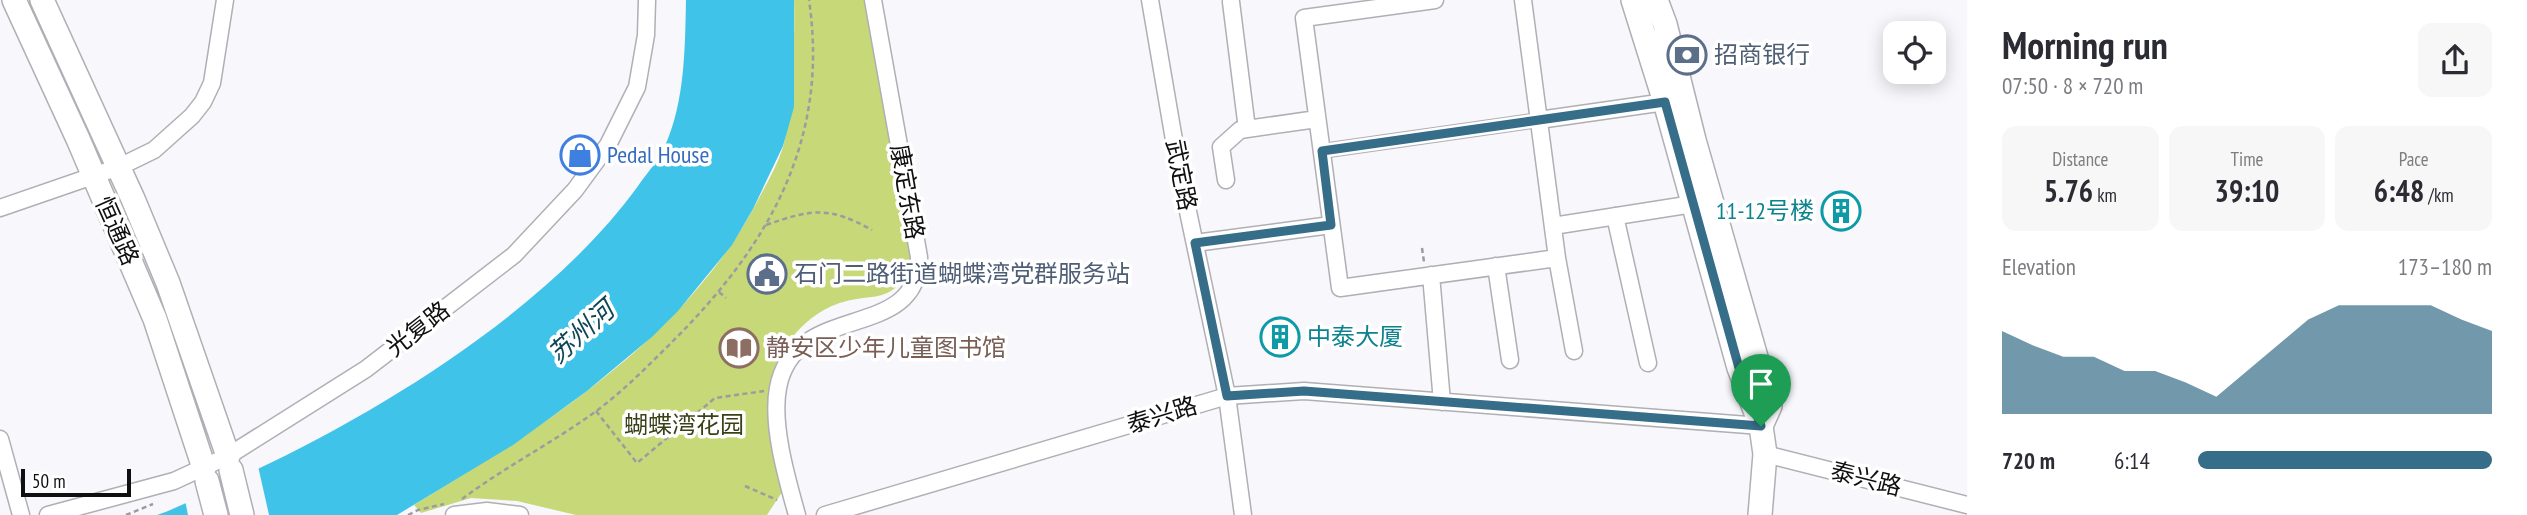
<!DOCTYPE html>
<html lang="en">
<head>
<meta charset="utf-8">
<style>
  :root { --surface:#fff; --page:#f7f7f7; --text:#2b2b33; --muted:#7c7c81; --accent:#366d88 }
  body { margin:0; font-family:"PT Sans Narrow","Noto Sans SC",sans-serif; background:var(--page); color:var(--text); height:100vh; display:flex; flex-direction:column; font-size:26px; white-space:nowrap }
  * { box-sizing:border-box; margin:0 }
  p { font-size:23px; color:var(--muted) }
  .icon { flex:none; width:38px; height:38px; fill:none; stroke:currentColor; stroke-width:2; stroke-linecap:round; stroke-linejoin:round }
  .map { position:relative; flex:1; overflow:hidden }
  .panel { display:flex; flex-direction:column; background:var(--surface); width:560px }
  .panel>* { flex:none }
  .buttons { position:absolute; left:1883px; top:21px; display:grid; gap:14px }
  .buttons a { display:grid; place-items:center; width:63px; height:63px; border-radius:14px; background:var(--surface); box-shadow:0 4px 18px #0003; font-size:35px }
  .scale { position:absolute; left:21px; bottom:18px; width:110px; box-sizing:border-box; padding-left:7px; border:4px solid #0f0f10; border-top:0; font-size:19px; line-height:24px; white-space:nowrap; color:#0f0f10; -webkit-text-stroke:5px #fff; paint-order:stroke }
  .pin { position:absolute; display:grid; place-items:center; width:60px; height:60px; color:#fff; margin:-72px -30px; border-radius:50% 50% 50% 0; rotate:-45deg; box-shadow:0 0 7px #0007 }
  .pin .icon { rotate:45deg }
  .round { display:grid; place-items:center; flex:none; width:74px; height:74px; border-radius:14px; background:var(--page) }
  .summary { display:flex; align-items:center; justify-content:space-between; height:119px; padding:0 35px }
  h1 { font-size:38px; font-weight:600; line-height:52px }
  .metrics { display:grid; grid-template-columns:repeat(3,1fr); gap:10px; height:119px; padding:7px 35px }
  .metrics div { display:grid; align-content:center; border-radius:14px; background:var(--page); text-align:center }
  .metrics b { font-size:30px; font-weight:600 }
  .metrics small { font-size:19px; font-weight:400 }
  .metrics p { font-size:19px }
  .chart { height:196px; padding:14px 35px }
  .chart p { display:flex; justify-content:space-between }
  .chart svg { width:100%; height:126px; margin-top:7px; fill:var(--accent); opacity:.7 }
  ul { padding:0 35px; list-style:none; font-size:23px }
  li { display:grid; grid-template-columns:112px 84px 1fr; align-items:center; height:52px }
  li i { height:18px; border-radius:9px; background:var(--accent) }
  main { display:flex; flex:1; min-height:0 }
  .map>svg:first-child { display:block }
  .green { fill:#c6d878 }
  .water { fill:#40c3e9 }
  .pier { fill:#f7f7fc }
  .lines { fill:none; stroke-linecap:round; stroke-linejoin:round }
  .pedestrian-casing { stroke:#afafb5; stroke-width:16 }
  .minor-casing { stroke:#afafb5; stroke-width:19 }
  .secondary-casing { stroke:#afafb5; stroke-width:26 }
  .path { stroke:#9c9ca0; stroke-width:2.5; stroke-dasharray:5 3.5; stroke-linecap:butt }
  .pedestrian { stroke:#fff; stroke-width:12 }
  .minor { stroke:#fff; stroke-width:16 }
  .secondary { stroke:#fff; stroke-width:23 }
  .route-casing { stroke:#fff; stroke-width:14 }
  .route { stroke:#366d88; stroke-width:9 }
  .labels { text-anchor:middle; stroke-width:7; stroke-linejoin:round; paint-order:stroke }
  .service-label { font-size:24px; fill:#4e5e75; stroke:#fff; text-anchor:start }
  .shop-label { font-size:24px; fill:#366cbe; stroke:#fff; text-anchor:start }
  .street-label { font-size:24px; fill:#0f0f10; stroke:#fff }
  .culture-label { font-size:24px; fill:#0d838f; stroke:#fff; text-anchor:end }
  .education-label { font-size:24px; fill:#785e54; stroke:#fff; text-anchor:start }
  .park-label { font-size:24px; fill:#3a4119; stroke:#fff }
  .water-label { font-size:26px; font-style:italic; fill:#0e4656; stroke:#fff }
</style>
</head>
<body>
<main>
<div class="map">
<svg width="1967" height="515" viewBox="0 0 1967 515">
  <rect width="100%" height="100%" fill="#f7f7fc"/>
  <!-- green -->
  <path class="green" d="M 794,0 L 868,0 L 908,218 L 912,270 C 884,307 874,291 837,304 C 803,316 770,356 769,394 C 769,418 779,454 784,479 L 782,492 L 767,515 L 576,515 L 517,501 L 471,498 L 421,513 L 414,505 C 544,426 685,339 758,200 C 767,183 777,166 783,147 C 787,134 786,119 788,105 C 793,68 795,38 794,0 Z"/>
  <!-- water -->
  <path class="water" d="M 686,0 L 794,0 L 794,107 L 783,146 L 753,209 L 732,245 L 678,311 L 653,336 L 587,391 L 513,445 L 397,515 L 157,515 C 183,506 206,493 230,482 C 371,418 546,313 638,186 C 647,173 659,160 665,146 C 685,101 685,48 686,0 Z"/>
  <!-- pier -->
  <path class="pier" d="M 258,466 L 269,515 L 188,515 L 185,500 Z"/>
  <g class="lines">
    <!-- pedestrian casing -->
    <g class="pedestrian-casing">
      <path id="pedestrian" d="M 1322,151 L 1539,120"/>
    </g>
    <!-- minor casing -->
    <g class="minor-casing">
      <path id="minor" d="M 1150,0 L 1179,169 L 1227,396 L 1243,515
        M 1435,0 L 1304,18 L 1340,288 L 1557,258 L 1523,0
        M 1231,2 L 1247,129
        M 1539,120 L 1665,102
        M 1226,180 L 1221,147 L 1240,130 L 1317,119
        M 0,208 L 119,167 L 154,150 L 192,116 L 203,102 L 212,83 L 225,0
        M 1615,216 L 1648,363
        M 1553,226 L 1693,204
        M 1195,243 L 1331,225
        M 1557,258 L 1574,351
        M 1496,266 L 1510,360
        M 1431,275 L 1442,402
        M 0,439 L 21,515
        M 1765,454 L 1967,505
        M 48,515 L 174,481 L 228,456 L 366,369 L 514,255 L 575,190 L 608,145 L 637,87 L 646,35 L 647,0
        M 454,515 L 487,511 L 520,515
        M 797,515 C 787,479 771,425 778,388 C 794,299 919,344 919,257 L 873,0
        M 825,515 L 1227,396 L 1304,391 L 1761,426"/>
    </g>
    <!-- secondary casing -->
    <g class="secondary-casing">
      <path id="secondary" d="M 14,0 L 78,139 L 155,319 L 204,468
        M 42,0 L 133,199 L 168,283 L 228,456
        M 1633,0 L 1665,102 L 1739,368 L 1761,426 L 1765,454 L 1760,515
        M 1656,0 L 1665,24 L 1694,140 L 1770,406 L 1761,426
        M 231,470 L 242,515
        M 207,481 L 216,515"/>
    </g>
    <!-- path -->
    <path class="path" d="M 766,225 C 812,209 829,206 872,230
      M 1422,248 L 1424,262
      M 719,292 L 726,298
      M 596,411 L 637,463 L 715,398 L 764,391
      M 745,486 L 777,500
      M 462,499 C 505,467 552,443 595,412 C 622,392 646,368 670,344 C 767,248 830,142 809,0
      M 126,515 L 153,504
      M 408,515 L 418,510 L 444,504"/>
    <!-- pedestrian -->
    <use href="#pedestrian" class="pedestrian"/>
    <!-- minor -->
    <use href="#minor" class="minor"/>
    <!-- secondary -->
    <use href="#secondary" class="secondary"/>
  </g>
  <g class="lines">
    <!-- route casing -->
    <g class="route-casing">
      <path id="route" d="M 1665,102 L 1739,368 L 1761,426 L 1304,391 L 1227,396 L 1195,243 L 1331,225 L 1322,151 Z"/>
    </g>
    <!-- route -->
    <use href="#route" class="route"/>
  </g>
  <!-- icons -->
  <defs>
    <g id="bank-ring" transform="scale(2.0125)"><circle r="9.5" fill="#fff" stroke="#5c6f8a" stroke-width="1.5"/><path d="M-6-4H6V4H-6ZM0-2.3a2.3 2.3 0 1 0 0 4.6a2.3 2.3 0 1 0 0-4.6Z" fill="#5c6f8a"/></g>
    <g id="shop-ring" transform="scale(2.0125)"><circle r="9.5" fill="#fff" stroke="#3f7fe0" stroke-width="1.5"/><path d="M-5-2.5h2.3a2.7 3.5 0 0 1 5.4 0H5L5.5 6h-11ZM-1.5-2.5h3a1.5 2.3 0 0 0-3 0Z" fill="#3f7fe0"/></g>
    <g id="building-ring" transform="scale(2.0125)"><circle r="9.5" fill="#fff" stroke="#0f9aa8" stroke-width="1.5"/><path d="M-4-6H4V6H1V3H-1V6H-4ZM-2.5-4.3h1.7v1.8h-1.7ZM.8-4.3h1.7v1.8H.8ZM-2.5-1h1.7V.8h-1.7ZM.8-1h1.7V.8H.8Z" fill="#0f9aa8"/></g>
    <g id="civic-ring" transform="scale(2.0125)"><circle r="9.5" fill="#fff" stroke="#5c6f8a" stroke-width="1.5"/><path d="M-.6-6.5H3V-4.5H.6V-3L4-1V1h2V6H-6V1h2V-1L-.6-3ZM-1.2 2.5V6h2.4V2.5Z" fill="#5c6f8a"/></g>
    <g id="library-ring" transform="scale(2.0125)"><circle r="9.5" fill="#fff" stroke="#8d6e63" stroke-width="1.5"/><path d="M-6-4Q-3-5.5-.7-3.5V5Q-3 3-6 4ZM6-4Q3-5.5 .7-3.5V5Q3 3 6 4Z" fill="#8d6e63"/></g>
  </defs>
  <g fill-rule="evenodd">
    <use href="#bank-ring" x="1687" y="55"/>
    <use href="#shop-ring" x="580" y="155"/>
    <use href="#building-ring" x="1841" y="211"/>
    <use href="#civic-ring" x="767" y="274"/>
    <use href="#building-ring" x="1280" y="337"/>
    <use href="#library-ring" x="739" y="348"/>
  </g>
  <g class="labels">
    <!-- service labels -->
    <g class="service-label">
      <text x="1714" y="63">招商银行</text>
      <text x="794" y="282">石门二路街道蝴蝶湾党群服务站</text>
    </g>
    <!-- shop labels -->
    <g class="shop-label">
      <text x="607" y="163">Pedal House</text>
    </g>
    <!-- street labels -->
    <g class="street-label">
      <text transform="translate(1181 175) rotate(79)" y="8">武定路</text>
      <text transform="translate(907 192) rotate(80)" y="8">康定东路</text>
      <text transform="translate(117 231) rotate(66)" y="8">恒通路</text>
      <text transform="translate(418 329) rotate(-38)" y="8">光复路</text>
      <text transform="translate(1162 415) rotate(-17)" y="8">泰兴路</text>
      <text transform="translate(1866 479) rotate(14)" y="8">泰兴路</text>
    </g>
    <!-- culture labels -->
    <g class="culture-label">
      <text x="1814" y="219">11-12号楼</text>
      <text x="1307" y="345" text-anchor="start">中泰大厦</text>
    </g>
    <!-- education labels -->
    <g class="education-label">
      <text x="766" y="356">静安区少年儿童图书馆</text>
    </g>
    <!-- park labels -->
    <g class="park-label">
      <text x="684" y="433">蝴蝶湾花园</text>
    </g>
    <!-- water labels -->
    <g class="water-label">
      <text transform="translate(581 332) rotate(-42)" y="9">苏州河</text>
    </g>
  </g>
</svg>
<div class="buttons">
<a><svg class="icon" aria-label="locate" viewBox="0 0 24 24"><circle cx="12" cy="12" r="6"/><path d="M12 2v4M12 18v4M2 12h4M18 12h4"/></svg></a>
</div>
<div class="scale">50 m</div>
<div class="pin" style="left:1761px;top:426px;background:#1e9e55"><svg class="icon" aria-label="arrive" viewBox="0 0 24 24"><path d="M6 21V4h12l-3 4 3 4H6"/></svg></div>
</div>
<section class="panel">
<div class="summary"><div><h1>Morning run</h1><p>07:50 · 8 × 720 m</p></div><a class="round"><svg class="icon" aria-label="share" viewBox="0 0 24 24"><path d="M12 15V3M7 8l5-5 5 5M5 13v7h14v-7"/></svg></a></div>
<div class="metrics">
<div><p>Distance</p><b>5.76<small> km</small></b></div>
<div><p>Time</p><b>39:10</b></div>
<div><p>Pace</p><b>6:48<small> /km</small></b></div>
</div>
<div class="chart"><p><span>Elevation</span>173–180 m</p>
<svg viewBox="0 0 160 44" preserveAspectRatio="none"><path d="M0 44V15L10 20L20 24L30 24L40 29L50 29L60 33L70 38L80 29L90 20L100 11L110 6L120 6L130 6L140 6L150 11L160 15V44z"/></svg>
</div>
<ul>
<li><b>720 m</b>6:14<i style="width:100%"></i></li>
</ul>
</section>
</main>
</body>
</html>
